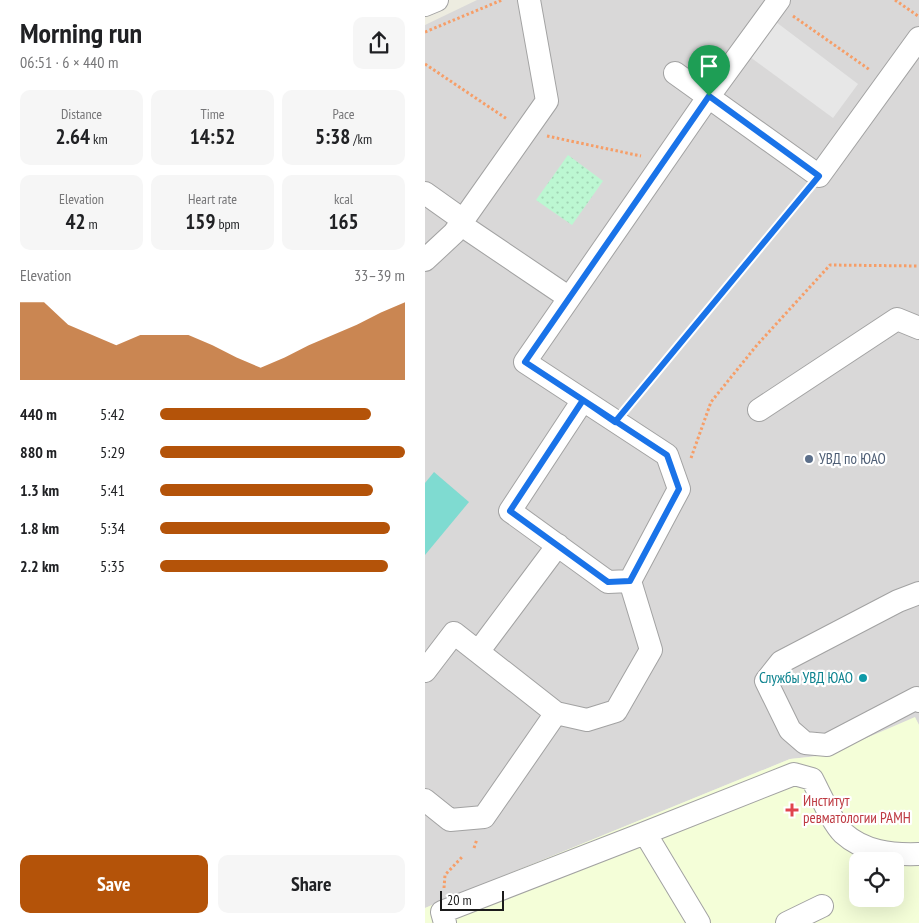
<!DOCTYPE html>
<html lang="en">
<head>
<meta charset="utf-8">
<style>
  :root { --surface:#fff; --page:#f6f6f6; --text:#202124; --muted:#757577; --accent:#b45309 }
  body { margin:0; font-family:"PT Sans Narrow",sans-serif; background:var(--page); color:var(--text); height:100vh; display:flex; flex-direction:column; font-size:19px; white-space:nowrap }
  * { box-sizing:border-box; margin:0 }
  p { font-size:16px; color:var(--muted) }
  .icon { flex:none; width:28px; height:28px; fill:none; stroke:currentColor; stroke-width:2; stroke-linecap:round; stroke-linejoin:round }
  .map { position:relative; flex:1; overflow:hidden }
  .side { display:flex; flex-direction:column; background:var(--surface); width:425px }
  .side>* { flex:none }
  .fabs { position:absolute; left:424px; top:852px; display:grid; gap:10px }
  .fabs a { display:grid; place-items:center; width:55px; height:55px; border-radius:10px; background:var(--surface); box-shadow:0 5px 20px #0002; font-size:25px }
  .scale { position:absolute; left:15px; bottom:12px; width:64px; box-sizing:border-box; padding-left:5px; border:2px solid #1b1b1b; border-top:0; font-size:14px; line-height:18px; white-space:nowrap; color:#1b1b1b; -webkit-text-stroke:4px #fff; paint-order:stroke }
  .pin { position:absolute; display:grid; place-items:center; width:42px; height:42px; color:#fff; margin:-51px -21px; border-radius:50% 50% 50% 0; rotate:-45deg; box-shadow:0 0 5px #0007 }
  .pin .icon { rotate:45deg }
  .round { display:grid; place-items:center; flex:none; width:52px; height:52px; border-radius:10px; background:var(--page) }
  .summary { display:flex; align-items:center; justify-content:space-between; height:85px; padding:0 20px }
  h1 { font-size:28px; font-weight:700; line-height:38px }
  .metrics { display:grid; grid-template-columns:repeat(3,1fr); gap:8px; height:85px; padding:5px 20px }
  .metrics div { display:grid; align-content:center; border-radius:10px; background:var(--page); text-align:center }
  .metrics b { font-size:21px; font-weight:700 }
  .metrics small { font-size:14px; font-weight:400 }
  .metrics p { font-size:14px }
  .chart { height:140px; padding:10px 20px }
  .chart p { display:flex; justify-content:space-between }
  .chart svg { width:100%; height:90px; margin-top:5px; fill:var(--accent); opacity:.7 }
  .action { display:flex; gap:10px; margin-top:auto; padding:10px 20px }
  .action a { flex:1; height:58px; border-radius:10px; background:var(--accent); color:#fff; font-size:20px; font-weight:700; line-height:58px; text-align:center }
  .action a+a { background:var(--page); color:var(--text) }
  ul { padding:0 20px; list-style:none; font-size:16px }
  li { display:grid; grid-template-columns:80px 60px 1fr; align-items:center; height:38px }
  li i { height:12px; border-radius:6px; background:var(--accent) }
  main { display:flex; flex:1; min-height:0 }
  .map>svg:first-child { display:block }
  .residential { fill:#d9d8d8 }
  .education { fill:#f4fed8; fill-rule:evenodd }
  .park { fill:url(#park-dots) }
  .pitch { fill:#7fdbd1 }
  .parking { fill:#e7e7e7 }
  .lines { fill:none; stroke-linecap:round; stroke-linejoin:round }
  .minor-casing { stroke:#a2a2a2; stroke-width:24 }
  .path { stroke:#f69e68; stroke-width:3; stroke-dasharray:2.5 2.5; stroke-linecap:butt }
  .minor { stroke:#fff; stroke-width:22 }
  .route-casing { stroke:#fff; stroke-width:10 }
  .route { stroke:#1a73e8; stroke-width:6 }
  .service-dot { fill:#5c6f8a; stroke:#fff; stroke-width:2 }
  .culture-dot { fill:#0f9aa8; stroke:#fff; stroke-width:2 }
  .health-dot { fill:#e0444e; stroke:#fff; stroke-width:2 }
  .labels { text-anchor:middle; stroke-width:4.5; stroke-linejoin:round; paint-order:stroke }
  .service-label { font-size:15px; fill:#4e5e75; stroke:#fff; text-anchor:start }
  .culture-label { font-size:15px; fill:#0d838f; stroke:#fff; text-anchor:end }
  .health-label { font-size:15px; fill:#be3a42; stroke:#fff; text-anchor:start }
</style>
</head>
<body>
<main>
<section class="side">
<div class="summary"><div><h1>Morning run</h1><p>06:51 · 6 × 440 m</p></div><a class="round"><svg class="icon" aria-label="share" viewBox="0 0 24 24"><path d="M12 15V3M7 8l5-5 5 5M5 13v7h14v-7"/></svg></a></div>
<div class="metrics">
<div><p>Distance</p><b>2.64<small> km</small></b></div>
<div><p>Time</p><b>14:52</b></div>
<div><p>Pace</p><b>5:38<small> /km</small></b></div>
</div>
<div class="metrics">
<div><p>Elevation</p><b>42<small> m</small></b></div>
<div><p>Heart rate</p><b>159<small> bpm</small></b></div>
<div><p>kcal</p><b>165</b></div>
</div>
<div class="chart"><p><span>Elevation</span>33–39 m</p>
<svg viewBox="0 0 160 44" preserveAspectRatio="none"><path d="M0 44V6L10 6L20 17L30 22L40 27L50 22L60 22L70 22L80 27L90 33L100 38L110 33L120 27L130 22L140 17L150 11L160 6V44z"/></svg>
</div>
<ul>
<li><b>440 m</b>5:42<i style="width:86%"></i></li>
<li><b>880 m</b>5:29<i style="width:100%"></i></li>
<li><b>1.3 km</b>5:41<i style="width:87%"></i></li>
<li><b>1.8 km</b>5:34<i style="width:94%"></i></li>
<li><b>2.2 km</b>5:35<i style="width:93%"></i></li>
</ul>
<div class="action"><a>Save</a><a>Share</a></div>
</section>
<div class="map">
<svg width="494" height="923" viewBox="0 0 494 923">
  <defs>
    <pattern id="park-dots" width="8" height="8" patternUnits="userSpaceOnUse" patternTransform="scale(1.25)"><rect width="8" height="8" fill="#bcf7d2"/><path d="M2 2h.1M6 6h.1" fill="none" stroke="#a1d3b4" stroke-width="1.8" stroke-linecap="round"/></pattern>
  </defs>
  <rect width="100%" height="100%" fill="#edece0"/>
  <!-- residential -->
  <path class="residential" d="M 52,0 L 494,0 L 494,725 L 490,718 L 402,755 L 365,759 L 0,908 L 0,25 Z"/>
  <!-- education -->
  <path class="education" d="M 490,717 L 494,725 L 494,923 L 0,923 L 0,908 L 365,759 L 402,755 ZM 432,861 L 470,861 L 470,899 L 432,899 Z"/>
  <!-- park -->
  <path class="park" d="M 143,155 L 178,181 L 147,225 L 111,200 Z"/>
  <!-- pitch -->
  <path class="pitch" d="M 9,472 L 44,502 L 0,555 L 0,483 Z"/>
  <!-- parking -->
  <path class="parking" d="M 351,22 L 433,84 L 408,118 L 325,57 Z"/>
  <g class="lines">
    <!-- minor casing -->
    <g class="minor-casing">
      <path id="minor" d="M 0,5 L 12,0
        M 250,73 L 394,176 L 494,38
        M 0,193 L 38,220
        M 35,224 L 143,297
        M 0,260 L 29,233 L 122,101 L 104,0
        M 158,400 L 85,511 L 183,582 L 205,581
        M 334,410 L 472,319 L 494,328
        M 494,593 L 473,601 L 356,662 L 341,681 L 365,730 L 380,743 L 402,745 L 492,698 L 494,701
        M 53,652 L 133,545
        M 0,671 L 29,633 L 131,713
        M 0,800 L 25,820 L 59,817 L 131,713 L 162,720 L 191,711 L 226,650 L 205,581 L 254,489 L 242,455 L 100,362 L 284,96 L 354,0
        M 20,923 L 17,912 L 220,833
        M 274,923 L 220,833 L 369,774 L 387,779 C 394,792 408,824 418,833 C 439,852 466,855 494,854
        M 362,923 L 397,906"/>
    </g>
    <!-- path -->
    <path class="path" d="M 470,0 L 493,16
      M 368,16 L 445,70
      M 0,32 L 77,0
      M 0,64 L 82,119
      M 122,136 L 216,156
      M 205,404 L 381,191
      M 266,458 L 286,402 L 332,345 L 405,265 L 494,266
      M 49,848 L 52,839
      M 19,888 L 20,875 L 38,856"/>
    <!-- minor -->
    <use href="#minor" class="minor"/>
  </g>
  <g class="lines">
    <!-- route casing -->
    <g class="route-casing">
      <path id="route" d="M 284,96 L 100,362 L 242,455 L 254,489 L 205,581 L 183,582 L 85,511 L 158,400 L 190,422 L 394,176 L 284,96"/>
    </g>
    <!-- route -->
    <use href="#route" class="route"/>
  </g>
  <!-- markers -->
  <circle class="service-dot" cx="384" cy="459" r="5"/>
  <circle class="culture-dot" cx="438" cy="678" r="5"/>
  <path class="health-dot" d="M364.5 802.5h5v5h5v5h-5v5h-5v-5h-5v-5h5z"/>
  <g class="labels">
    <!-- service labels -->
    <g class="service-label">
      <text x="394" y="464">УВД по ЮАО</text>
    </g>
    <!-- culture labels -->
    <g class="culture-label">
      <text x="428" y="683">Службы УВД ЮАО</text>
    </g>
    <!-- health labels -->
    <g class="health-label">
      <text x="378" y="806">Институт<tspan x="378" dy="17">ревматологии РАМН</tspan></text>
    </g>
  </g>
</svg>
<div class="fabs">
<a><svg class="icon" aria-label="locate" viewBox="0 0 24 24"><circle cx="12" cy="12" r="6"/><path d="M12 2v4M12 18v4M2 12h4M18 12h4"/></svg></a>
</div>
<div class="scale">20 m</div>
<div class="pin" style="left:284px;top:96px;background:#1e9e55"><svg class="icon" aria-label="arrive" viewBox="0 0 24 24"><path d="M6 21V4h12l-3 4 3 4H6"/></svg></div>
</div>
</main>
</body>
</html>
